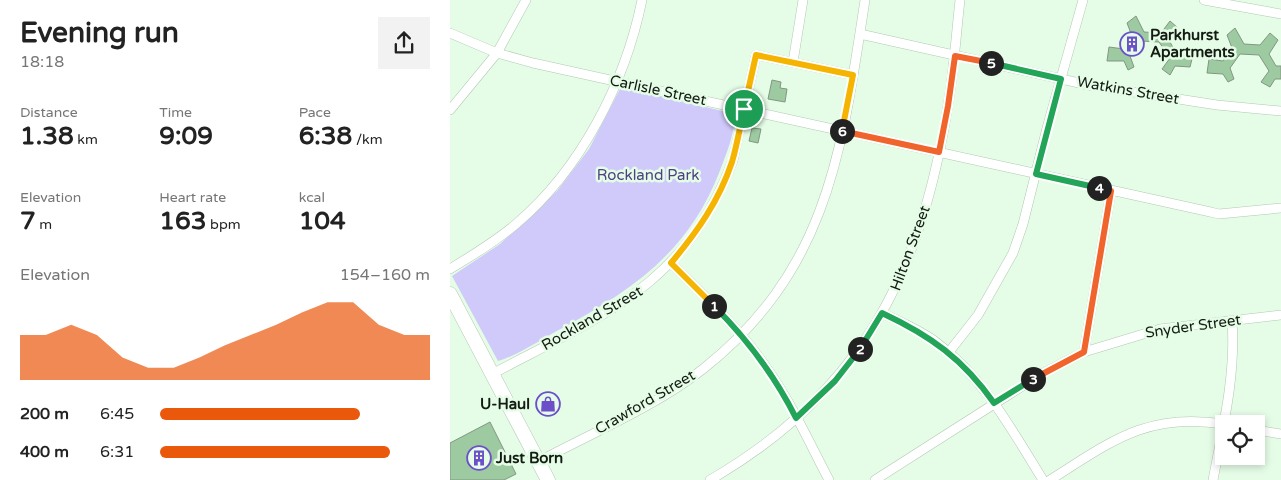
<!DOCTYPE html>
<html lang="en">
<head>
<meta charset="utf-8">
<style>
  :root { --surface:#fff; --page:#f2f2f2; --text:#222; --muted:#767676; --accent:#ea580c }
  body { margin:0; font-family:"Varela Round",sans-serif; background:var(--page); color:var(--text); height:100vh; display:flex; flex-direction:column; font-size:19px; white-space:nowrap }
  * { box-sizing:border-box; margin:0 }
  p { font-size:16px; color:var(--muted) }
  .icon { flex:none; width:28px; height:28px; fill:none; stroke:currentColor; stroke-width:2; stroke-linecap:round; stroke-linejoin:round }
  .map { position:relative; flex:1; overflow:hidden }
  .details { display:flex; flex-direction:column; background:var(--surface); width:450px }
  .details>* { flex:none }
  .fabs { position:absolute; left:765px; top:415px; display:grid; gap:10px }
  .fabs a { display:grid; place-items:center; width:50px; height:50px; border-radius:0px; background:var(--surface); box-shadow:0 2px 8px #0003; font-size:25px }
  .pin { position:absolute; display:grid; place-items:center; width:42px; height:42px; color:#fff; margin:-21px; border:2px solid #fff; border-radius:50%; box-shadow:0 1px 5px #0007 }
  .km { position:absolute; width:25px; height:25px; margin:-12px; border-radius:50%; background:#222; color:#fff; font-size:14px; line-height:25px; text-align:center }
  .round { display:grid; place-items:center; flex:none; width:52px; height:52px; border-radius:0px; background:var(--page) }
  .overview { display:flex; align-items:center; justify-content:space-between; height:85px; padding:0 20px }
  h1 { font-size:28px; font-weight:700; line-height:38px }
  .stats { display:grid; grid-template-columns:repeat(3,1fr); gap:8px; height:85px; padding:5px 20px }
  .stats div { display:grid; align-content:center }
  .stats b { font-size:25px; font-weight:700 }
  .stats small { font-size:14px; font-weight:400 }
  .stats p { font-size:14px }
  .chart { height:140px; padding:10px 20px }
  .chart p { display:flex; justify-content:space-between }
  .chart svg { width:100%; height:90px; margin-top:5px; fill:var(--accent); opacity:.7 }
  ul { padding:0 20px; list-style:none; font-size:16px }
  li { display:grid; grid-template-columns:80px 60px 1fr; align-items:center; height:38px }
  li i { height:12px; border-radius:6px; background:var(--accent) }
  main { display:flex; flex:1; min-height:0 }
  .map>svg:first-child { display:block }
  .green { fill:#cfcafa }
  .building { fill:#9dcaa0; stroke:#829783 }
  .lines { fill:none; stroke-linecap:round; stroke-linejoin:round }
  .street-casing { stroke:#b2c8b3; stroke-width:10 }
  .primary-casing { stroke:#b2c8b3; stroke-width:15 }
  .street { stroke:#fff; stroke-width:9 }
  .primary { stroke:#fff; stroke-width:14 }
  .split-1-casing { stroke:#fff; stroke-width:10 }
  .split-2-casing { stroke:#fff; stroke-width:10 }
  .split-3-casing { stroke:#fff; stroke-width:10 }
  .split-4-casing { stroke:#fff; stroke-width:10 }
  .split-5-casing { stroke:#fff; stroke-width:10 }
  .split-6-casing { stroke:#fff; stroke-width:10 }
  .split-7-casing { stroke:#fff; stroke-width:10 }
  .split-1 { stroke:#f5b400; stroke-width:6 }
  .split-2 { stroke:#22a559; stroke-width:6 }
  .split-3 { stroke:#22a559; stroke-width:6 }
  .split-4 { stroke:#f0652b; stroke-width:6 }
  .split-5 { stroke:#22a559; stroke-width:6 }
  .split-6 { stroke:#f0652b; stroke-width:6 }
  .split-7 { stroke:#f5b400; stroke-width:6 }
  .labels { text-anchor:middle; stroke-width:5; stroke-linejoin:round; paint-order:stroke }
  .poi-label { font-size:15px; font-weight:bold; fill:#131b13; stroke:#e5fce6; text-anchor:start }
  .street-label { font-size:15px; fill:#131b13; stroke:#e5fce6 }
  .park-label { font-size:15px; fill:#4d4283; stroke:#e5fce6 }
</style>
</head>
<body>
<main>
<section class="details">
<div class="overview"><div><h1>Evening run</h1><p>18:18</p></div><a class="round"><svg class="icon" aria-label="share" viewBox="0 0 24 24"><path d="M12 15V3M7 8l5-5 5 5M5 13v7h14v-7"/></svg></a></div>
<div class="stats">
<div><p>Distance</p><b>1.38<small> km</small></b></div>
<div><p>Time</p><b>9:09</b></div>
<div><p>Pace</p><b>6:38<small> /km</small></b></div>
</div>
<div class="stats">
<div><p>Elevation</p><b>7<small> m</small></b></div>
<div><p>Heart rate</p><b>163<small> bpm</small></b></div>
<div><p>kcal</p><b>104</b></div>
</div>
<div class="chart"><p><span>Elevation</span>154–160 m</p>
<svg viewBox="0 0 160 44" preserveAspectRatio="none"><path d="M0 44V22L10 22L20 17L30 22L40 33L50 38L60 38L70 33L80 27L90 22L100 17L110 11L120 6L130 6L140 17L150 22L160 22V44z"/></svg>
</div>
<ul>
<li><b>200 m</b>6:45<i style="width:74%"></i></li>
<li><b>400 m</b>6:31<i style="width:85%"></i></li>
</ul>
</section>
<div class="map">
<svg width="831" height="480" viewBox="0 0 831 480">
  <rect width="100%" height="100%" fill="#e5fce6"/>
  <!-- green -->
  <path class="green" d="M 171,87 L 285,114 C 285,133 276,155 269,173 C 237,254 180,292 105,332 C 87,342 68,355 48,361 L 2,276 L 50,244 L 107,191 L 139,149 Z"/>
  <!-- building -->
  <path class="building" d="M 686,16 L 694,32 L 711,33 L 720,21 L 728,28 L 720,42 L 726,53 L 743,55 L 740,67 L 725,66 L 720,75 L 712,69 L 720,58 L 709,42 L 691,41 L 680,56 L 684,67 L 678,70 L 674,61 L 657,61 L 659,47 L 674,49 L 682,36 L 677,23 Z
    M 785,28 L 794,44 L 810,45 L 820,33 L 828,40 L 819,54 L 826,66 L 831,66 L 831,79 L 825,79 L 820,87 L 811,82 L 819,71 L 809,55 L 790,54 L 780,68 L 784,79 L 778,82 L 773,74 L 757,73 L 759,59 L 773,61 L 782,48 L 777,35 Z
    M 322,80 L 331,82 L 330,88 L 337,89 L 335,102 L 318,99 Z
    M 302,128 L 311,129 L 308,143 L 299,141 Z
    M 102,394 L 109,407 L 96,414 L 89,401 Z
    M 40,422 L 66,474 L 54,480 L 0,480 L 0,443 Z"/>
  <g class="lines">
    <!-- street casing -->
    <g class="street-casing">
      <path id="street" d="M 754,0 L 831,14
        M 0,33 L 47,53 L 83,63 L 756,211 L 769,214 L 831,208
        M 410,34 L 638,85 L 767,105 L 831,111
        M 343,62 L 353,0
        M 0,110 L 47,53 L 76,0
        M 221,263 C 254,296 289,328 316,367 C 341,402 359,442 379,480
        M 0,269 C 23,255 46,241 66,224 C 131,169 175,83 192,0
        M 432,313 C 450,322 470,330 486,342 C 534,378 562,430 593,480
        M 499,352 L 528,315 L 563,253 L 573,224 L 597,128 L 633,0
        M 634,352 L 661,191
        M 42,374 C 151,316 236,286 283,160 L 306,55 L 403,75
        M 806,430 L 831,434
        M 88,462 C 140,434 208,405 253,369 C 379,269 392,149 415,0
        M 260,480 C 412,392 471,274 498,105 C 504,70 506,35 510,0
        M 425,480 L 588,376 L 634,352 L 710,329 L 831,315
        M 600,480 C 662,441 697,412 774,424
        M 763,480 C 773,427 786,375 782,320"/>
    </g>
    <!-- primary casing -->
    <g class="primary-casing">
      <path id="primary" d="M 0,294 L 98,480"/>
    </g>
    <!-- street -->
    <use href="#street" class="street"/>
    <!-- primary -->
    <use href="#primary" class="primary"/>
  </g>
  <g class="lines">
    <!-- split-1 casing -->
    <g class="split-1-casing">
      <path id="split-1" d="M 264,306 L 221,263 C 247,232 269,201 282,162 C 287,145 290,127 294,109"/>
    </g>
    <!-- split-2 casing -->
    <g class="split-2-casing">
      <path id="split-2" d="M 264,306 C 297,339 325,376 346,418 L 385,381 L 410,349"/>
    </g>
    <!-- split-3 casing -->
    <g class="split-3-casing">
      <path id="split-3" d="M 410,349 L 432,313 C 481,336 513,359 544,403 L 583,379"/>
    </g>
    <!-- split-4 casing -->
    <g class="split-4-casing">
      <path id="split-4" d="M 583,379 L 634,352 L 661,191 L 649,188"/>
    </g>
    <!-- split-5 casing -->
    <g class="split-5-casing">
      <path id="split-5" d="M 541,63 L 611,79 L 586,174 L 649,188"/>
    </g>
    <!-- split-6 casing -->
    <g class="split-6-casing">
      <path id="split-6" d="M 392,131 L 489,152 L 498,106 L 505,56 L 541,63"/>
    </g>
    <!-- split-7 casing -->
    <g class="split-7-casing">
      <path id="split-7" d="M 294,109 L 306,55 L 403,75 L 392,131"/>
    </g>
    <!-- split-1 -->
    <use href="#split-1" class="split-1"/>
    <!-- split-2 -->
    <use href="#split-2" class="split-2"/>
    <!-- split-3 -->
    <use href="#split-3" class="split-3"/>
    <!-- split-4 -->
    <use href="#split-4" class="split-4"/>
    <!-- split-5 -->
    <use href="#split-5" class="split-5"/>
    <!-- split-6 -->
    <use href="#split-6" class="split-6"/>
    <!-- split-7 -->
    <use href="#split-7" class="split-7"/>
  </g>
  <!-- icons -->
  <defs>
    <g id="building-ring" transform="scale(1.25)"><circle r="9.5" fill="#e5fce6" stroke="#6c50ca" stroke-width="1.5"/><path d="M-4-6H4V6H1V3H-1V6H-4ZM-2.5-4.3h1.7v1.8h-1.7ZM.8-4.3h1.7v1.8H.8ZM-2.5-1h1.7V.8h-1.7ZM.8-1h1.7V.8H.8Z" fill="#6c50ca"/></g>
    <g id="shop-ring" transform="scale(1.25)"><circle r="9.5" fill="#e5fce6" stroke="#6c50ca" stroke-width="1.5"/><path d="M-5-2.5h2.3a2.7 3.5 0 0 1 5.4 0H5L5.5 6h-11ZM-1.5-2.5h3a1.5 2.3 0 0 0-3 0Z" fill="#6c50ca"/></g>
  </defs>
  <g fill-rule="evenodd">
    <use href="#building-ring" x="682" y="44"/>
    <use href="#shop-ring" x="98" y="404"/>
    <use href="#building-ring" x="29" y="458"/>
  </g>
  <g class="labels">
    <!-- poi labels -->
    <g class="poi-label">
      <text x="700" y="40">Parkhurst<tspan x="700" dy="17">Apartments</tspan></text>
      <text x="80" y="409" text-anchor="end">U-Haul</text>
      <text x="46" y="463">Just Born</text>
    </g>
    <!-- street labels -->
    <g class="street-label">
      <text transform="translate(208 90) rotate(12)" y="5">Carlisle Street</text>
      <text transform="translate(678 90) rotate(10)" y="5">Watkins Street</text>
      <text transform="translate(460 248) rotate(-70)" y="5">Hilton Street</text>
      <text transform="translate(142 318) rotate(-30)" y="5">Rockland Street</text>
      <text transform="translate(743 326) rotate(-8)" y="5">Snyder Street</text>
      <text transform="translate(195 402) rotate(-30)" y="5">Crawford Street</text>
    </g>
    <!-- park labels -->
    <g class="park-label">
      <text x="198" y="180">Rockland Park</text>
    </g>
  </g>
</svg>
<div class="fabs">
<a><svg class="icon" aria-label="locate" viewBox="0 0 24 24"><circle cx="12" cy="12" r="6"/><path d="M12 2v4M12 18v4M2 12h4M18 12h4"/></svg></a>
</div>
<div class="pin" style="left:294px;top:109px;background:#1e9e55"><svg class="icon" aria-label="arrive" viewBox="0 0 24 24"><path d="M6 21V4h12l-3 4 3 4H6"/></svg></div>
<b class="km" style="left:264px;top:306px">1</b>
<b class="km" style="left:410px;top:349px">2</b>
<b class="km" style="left:583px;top:379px">3</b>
<b class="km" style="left:649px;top:188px">4</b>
<b class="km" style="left:541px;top:63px">5</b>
<b class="km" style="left:392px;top:131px">6</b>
</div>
</main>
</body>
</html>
